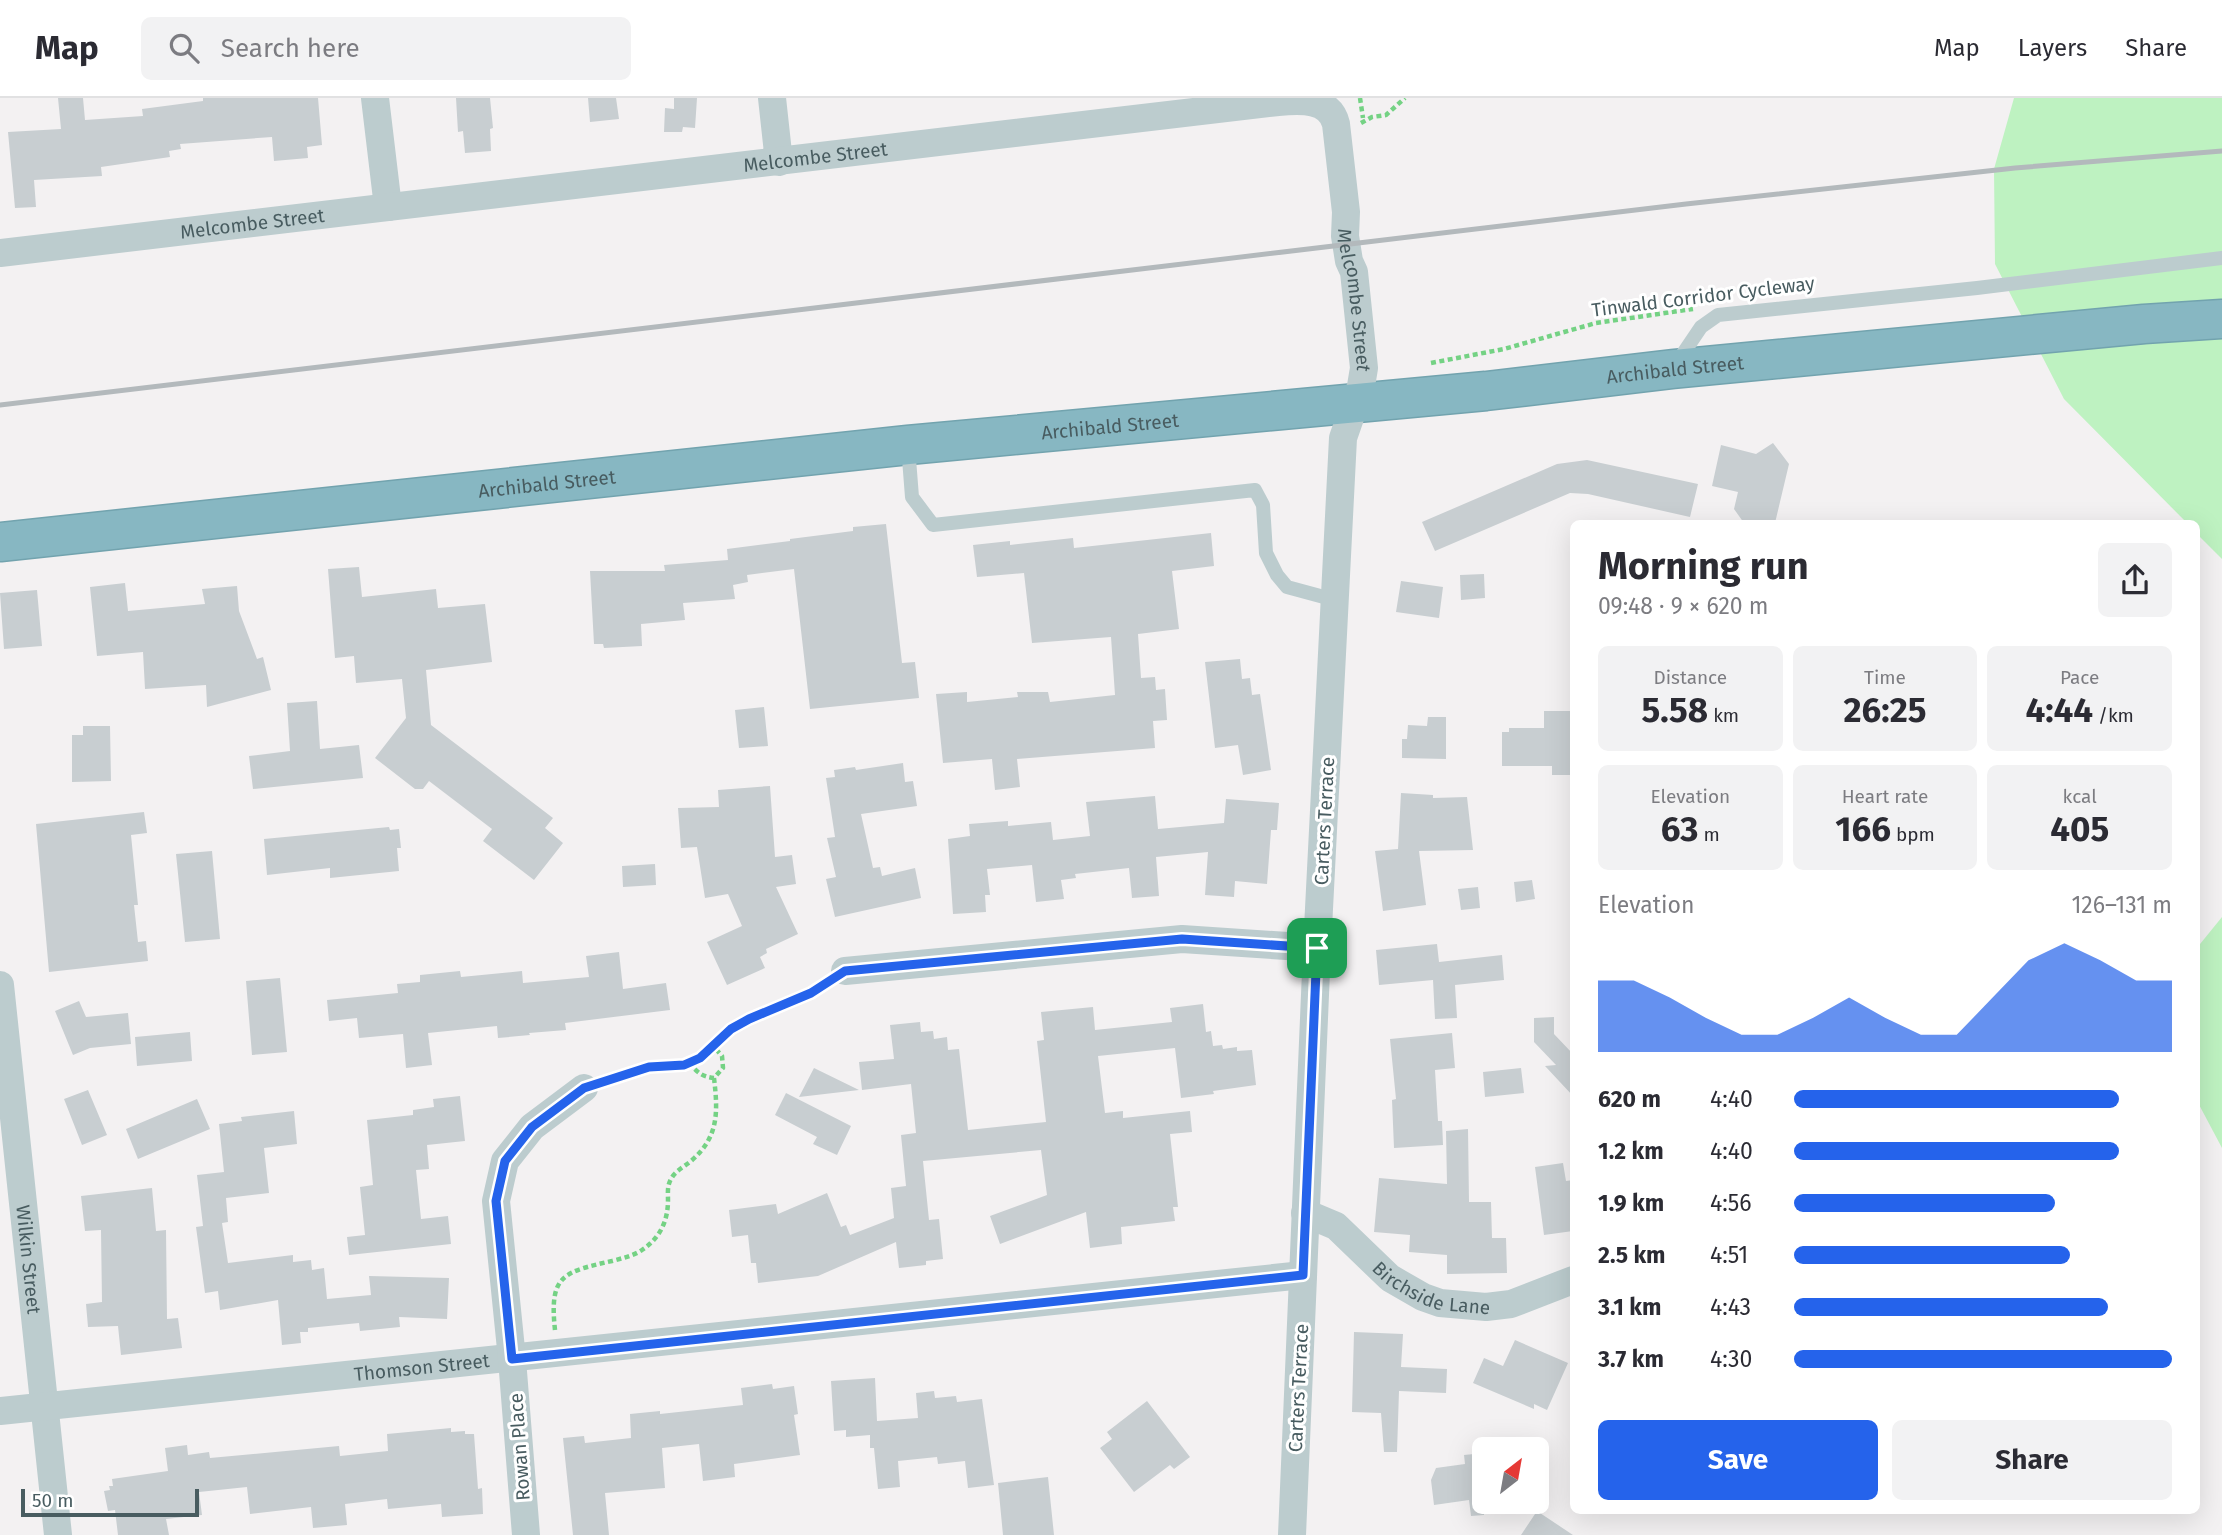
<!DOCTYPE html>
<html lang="en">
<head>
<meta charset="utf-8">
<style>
  :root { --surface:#fff; --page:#f2f2f3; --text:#2b2b33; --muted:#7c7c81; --line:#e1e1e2; --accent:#2563eb }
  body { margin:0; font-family:"Fira Sans",sans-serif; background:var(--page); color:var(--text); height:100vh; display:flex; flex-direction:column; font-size:26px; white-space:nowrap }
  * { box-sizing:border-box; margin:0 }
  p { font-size:23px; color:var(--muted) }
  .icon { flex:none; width:38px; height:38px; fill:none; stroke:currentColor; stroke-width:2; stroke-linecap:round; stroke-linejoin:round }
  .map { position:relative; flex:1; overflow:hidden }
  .drawer { position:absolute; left:1570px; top:422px; width:630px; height:994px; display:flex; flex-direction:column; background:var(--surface); border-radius:10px; box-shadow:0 7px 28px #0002 }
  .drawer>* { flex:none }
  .needle { width:46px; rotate:31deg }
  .controls { position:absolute; left:1472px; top:1339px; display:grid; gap:14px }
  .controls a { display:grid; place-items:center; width:77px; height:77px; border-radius:10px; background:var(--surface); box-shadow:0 7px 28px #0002; font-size:35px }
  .scale { position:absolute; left:21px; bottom:18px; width:178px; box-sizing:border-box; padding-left:7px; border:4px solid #485c60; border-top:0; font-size:19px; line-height:24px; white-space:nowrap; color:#485c60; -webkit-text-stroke:5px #fff; paint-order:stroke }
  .pin { position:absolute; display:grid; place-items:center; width:60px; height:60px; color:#fff; margin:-30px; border-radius:14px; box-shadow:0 4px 10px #0006 }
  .round { display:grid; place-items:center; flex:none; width:74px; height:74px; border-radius:10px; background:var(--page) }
  .summary { display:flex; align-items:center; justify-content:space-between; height:119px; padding:0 28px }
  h1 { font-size:38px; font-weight:700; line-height:52px }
  .figures { display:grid; grid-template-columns:repeat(3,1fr); gap:10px; height:119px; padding:7px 28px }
  .figures div { display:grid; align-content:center; border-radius:10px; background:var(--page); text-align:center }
  .figures b { font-size:35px; font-weight:700 }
  .figures small { font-size:19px; font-weight:400 }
  .figures p { font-size:19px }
  .chart { height:196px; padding:14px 28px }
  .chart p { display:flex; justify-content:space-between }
  .chart svg { width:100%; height:126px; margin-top:7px; fill:var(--accent); opacity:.7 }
  .action { display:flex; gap:14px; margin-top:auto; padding:14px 28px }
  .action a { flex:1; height:80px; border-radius:10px; background:var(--accent); color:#fff; font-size:28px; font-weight:700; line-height:80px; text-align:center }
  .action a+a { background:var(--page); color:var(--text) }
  ul { padding:0 28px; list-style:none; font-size:23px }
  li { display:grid; grid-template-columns:112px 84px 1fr; align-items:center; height:52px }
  li i { height:18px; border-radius:9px; background:var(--accent) }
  header { display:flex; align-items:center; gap:42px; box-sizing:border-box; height:98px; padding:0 35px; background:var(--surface); border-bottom:2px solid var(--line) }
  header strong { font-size:33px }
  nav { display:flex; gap:38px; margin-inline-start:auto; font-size:24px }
  .search { width:490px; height:63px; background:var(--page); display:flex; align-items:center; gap:18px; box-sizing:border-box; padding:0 24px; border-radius:10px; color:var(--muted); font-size:26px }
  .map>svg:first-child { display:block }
  .green { fill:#bef2c1 }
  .building { fill:#c8ced1 }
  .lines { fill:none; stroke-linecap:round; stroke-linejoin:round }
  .highway-casing { stroke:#72a3ae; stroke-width:41 }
  .path { stroke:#74d284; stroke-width:4.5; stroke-dasharray:5 3.5; stroke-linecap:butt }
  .lane { stroke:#bcccce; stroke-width:14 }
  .street { stroke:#bcccce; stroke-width:28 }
  .highway { stroke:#87b7c2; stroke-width:38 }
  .rail { stroke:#b3b9bc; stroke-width:5 }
  .route-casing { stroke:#fff; stroke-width:14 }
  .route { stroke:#2563eb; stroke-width:9 }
  .labels { text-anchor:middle; stroke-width:6; stroke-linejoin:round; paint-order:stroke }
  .street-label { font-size:19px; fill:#485c60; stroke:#fff }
</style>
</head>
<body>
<header>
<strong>Map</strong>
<div class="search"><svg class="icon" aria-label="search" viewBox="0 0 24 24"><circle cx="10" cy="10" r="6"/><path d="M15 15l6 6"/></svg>Search here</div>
<nav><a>Map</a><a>Layers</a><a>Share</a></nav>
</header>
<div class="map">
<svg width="2222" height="1437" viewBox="0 0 2222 1437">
  <rect width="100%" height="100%" fill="#f3f1f2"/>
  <!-- green -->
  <path class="green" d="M 2014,0 L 2222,0 L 2222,461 L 2196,435 L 2196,425 L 2187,425 L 2064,301 L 1995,166 L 1994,71 Z
    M 2222,819 L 2222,1050 L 2196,1001 L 2196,851 Z"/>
  <!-- building -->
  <path class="building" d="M 58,0 L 83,0 L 85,22 L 143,18 L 142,11 L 203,3 L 203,0 L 318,0 L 322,47 L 307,49 L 308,60 L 274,63 L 272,39 L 180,46 L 181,51 L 169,53 L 170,59 L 101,69 L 102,78 L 34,82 L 36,109 L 15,110 L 8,34 L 61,31 Z
    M 456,0 L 490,0 L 493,30 L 490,31 L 491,53 L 465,55 L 463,33 L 458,34 Z
    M 588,0 L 616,0 L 619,21 L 590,24 Z
    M 674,0 L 697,0 L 695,30 L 683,29 L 682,34 L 664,34 L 665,10 L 674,11 Z
    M 1773,345 L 1789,366 L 1775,425 L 1744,425 L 1734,411 L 1738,394 L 1712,388 L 1721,347 L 1756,356 Z
    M 1587,362 L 1698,386 L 1690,419 L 1588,396 L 1570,395 L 1435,453 L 1422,424 L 1557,366 Z
    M 886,426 L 902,565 L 915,564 L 919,600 L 810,611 L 794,471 L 747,477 L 748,484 L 733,487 L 735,501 L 683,505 L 685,522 L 641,526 L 642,548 L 604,550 L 603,546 L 594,546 L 590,473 L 665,473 L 664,467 L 728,462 L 727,451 L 790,443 L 790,441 L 853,433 L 853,429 Z
    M 1211,435 L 1214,468 L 1172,473 L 1179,531 L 1138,536 L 1141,580 L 1155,579 L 1156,592 L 1165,591 L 1167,622 L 1153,623 L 1155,650 L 1017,661 L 1020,689 L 995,692 L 992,661 L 943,665 L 936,596 L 967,594 L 967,604 L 1018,599 L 1017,594 L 1048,594 L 1050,604 L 1115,597 L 1111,539 L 1032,545 L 1024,475 L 977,479 L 973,447 L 1010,443 L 1010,447 L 1073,440 L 1074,450 Z
    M 359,469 L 362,499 L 436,491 L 438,510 L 485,506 L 492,564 L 426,572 L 431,627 L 553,720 L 545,730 L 563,745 L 534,782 L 483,743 L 492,731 L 429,683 L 423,691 L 415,691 L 375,660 L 406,620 L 402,581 L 356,585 L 354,558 L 335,560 L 328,471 Z
    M 1484,476 L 1485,500 L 1461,502 L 1460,477 Z
    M 1401,483 L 1443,489 L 1439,520 L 1396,514 Z
    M 125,485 L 128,513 L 205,506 L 202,491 L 237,488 L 239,513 L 257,561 L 263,559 L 271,592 L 207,609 L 206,587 L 145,591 L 143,554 L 97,558 L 90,489 Z
    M 37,492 L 42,548 L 4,551 L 0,495 Z
    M 1240,561 L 1242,581 L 1250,580 L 1252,597 L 1260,596 L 1271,672 L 1243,677 L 1238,647 L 1215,650 L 1205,564 Z
    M 317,603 L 320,651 L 359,647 L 363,680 L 253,691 L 249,658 L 290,653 L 287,605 Z
    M 764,609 L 768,648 L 739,650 L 735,612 Z
    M 1544,613 L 1573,613 L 1573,677 L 1552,677 L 1552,668 L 1502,668 L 1502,634 L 1509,634 L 1509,630 L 1544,630 Z
    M 1428,619 L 1446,619 L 1446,661 L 1402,660 L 1402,641 L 1407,641 L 1408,627 L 1427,628 Z
    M 83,628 L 110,628 L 111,683 L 72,684 L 72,637 L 83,637 Z
    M 903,665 L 905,684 L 913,683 L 917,708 L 861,716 L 873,770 L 880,769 L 882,778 L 915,770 L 921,800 L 835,819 L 826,781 L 836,779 L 827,740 L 835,739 L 826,680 L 835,679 L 834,672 L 855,669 L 856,672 Z
    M 770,688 L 775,759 L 792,757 L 796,786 L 776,789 L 798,836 L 766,851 L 767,855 L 760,859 L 765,870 L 727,887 L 707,844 L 742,828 L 728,796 L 705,800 L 697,749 L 681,750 L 678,710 L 719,709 L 718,692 Z
    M 1401,695 L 1433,697 L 1433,700 L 1467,699 L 1473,752 L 1419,753 L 1426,807 L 1383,813 L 1375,753 L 1398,751 Z
    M 1155,698 L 1158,731 L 1224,725 L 1226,701 L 1279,705 L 1277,732 L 1271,732 L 1267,786 L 1235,783 L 1234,799 L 1205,797 L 1208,754 L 1156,759 L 1159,798 L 1132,800 L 1129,770 L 1075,776 L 1076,780 L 1061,782 L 1064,801 L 1036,804 L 1032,767 L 987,771 L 990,797 L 985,797 L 986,814 L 953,816 L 948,741 L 970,738 L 969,726 L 1008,723 L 1008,728 L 1051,724 L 1053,742 L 1090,738 L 1086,704 Z
    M 144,714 L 147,735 L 131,737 L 138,807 L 134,807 L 138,844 L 146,843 L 148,863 L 49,874 L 36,726 Z
    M 389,729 L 390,732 L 399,731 L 401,750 L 397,750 L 399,773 L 330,780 L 330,770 L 267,777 L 264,741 Z
    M 212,753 L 220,841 L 185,844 L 176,756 Z
    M 655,766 L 656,787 L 623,789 L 622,768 Z
    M 1532,782 L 1535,801 L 1516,804 L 1514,784 Z
    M 1478,789 L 1480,810 L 1461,812 L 1458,791 Z
    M 1437,846 L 1439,864 L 1502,857 L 1504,882 L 1455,887 L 1457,920 L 1435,921 L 1433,882 L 1379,887 L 1376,852 Z
    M 619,854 L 623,891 L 666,885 L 670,912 L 565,925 L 566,932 L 529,935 L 530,937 L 498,940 L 497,928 L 428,935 L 432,967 L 406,970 L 403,936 L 359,940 L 357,920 L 329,923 L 327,902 L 398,895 L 397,886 L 420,884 L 420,877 L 460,873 L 461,879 L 522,873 L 523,885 L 589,879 L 586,858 Z
    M 280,880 L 287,954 L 252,957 L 246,883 Z
    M 79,903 L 86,919 L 128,915 L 131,946 L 90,950 L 73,957 L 55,913 Z
    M 1203,906 L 1206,934 L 1211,933 L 1213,948 L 1222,947 L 1223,951 L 1237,949 L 1237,953 L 1252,952 L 1256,987 L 1213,993 L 1214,996 L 1181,1000 L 1175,950 L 1098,958 L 1105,1015 L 1123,1013 L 1123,1020 L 1190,1013 L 1192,1034 L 1170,1036 L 1178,1109 L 1173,1109 L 1175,1123 L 1121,1129 L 1122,1146 L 1090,1150 L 1086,1114 L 1000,1146 L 990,1118 L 1047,1097 L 1041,1052 L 923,1063 L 929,1122 L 939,1121 L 943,1161 L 926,1163 L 926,1167 L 899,1170 L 896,1144 L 818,1178 L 758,1185 L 756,1165 L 751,1165 L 748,1137 L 732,1139 L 729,1112 L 776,1106 L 778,1116 L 827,1095 L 841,1129 L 846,1127 L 850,1137 L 894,1120 L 891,1090 L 906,1088 L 901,1037 L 916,1035 L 911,986 L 862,992 L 859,964 L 894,961 L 890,927 L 920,924 L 921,934 L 933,933 L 934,941 L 947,939 L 948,952 L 959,951 L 968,1032 L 1046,1024 L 1037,943 L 1044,942 L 1041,914 L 1093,909 L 1095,932 L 1172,924 L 1170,910 Z
    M 1554,919 L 1554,936 L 1573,956 L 1573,998 L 1545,968 L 1556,967 L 1534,944 L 1534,920 Z
    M 190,934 L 192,963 L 137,968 L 135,939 Z
    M 1452,935 L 1455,970 L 1435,972 L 1438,1023 L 1442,1023 L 1443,1047 L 1394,1050 L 1392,1002 L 1396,1001 L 1390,941 Z
    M 814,970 L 859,992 L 799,999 Z
    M 1521,970 L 1524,995 L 1485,999 L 1483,974 Z
    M 88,992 L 107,1037 L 82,1047 L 64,1001 Z
    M 786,995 L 851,1028 L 837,1057 L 813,1046 L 817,1039 L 775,1017 Z
    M 460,998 L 465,1043 L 427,1047 L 429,1071 L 416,1072 L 421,1121 L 448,1118 L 451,1146 L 349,1157 L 347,1139 L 365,1137 L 360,1089 L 373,1087 L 367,1022 L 413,1017 L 413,1012 L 434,1009 L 433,1001 Z
    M 197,1001 L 210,1031 L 138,1061 L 126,1031 Z
    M 294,1013 L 297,1046 L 264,1050 L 269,1095 L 226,1100 L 228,1124 L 222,1125 L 228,1165 L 293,1157 L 293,1164 L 311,1162 L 312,1172 L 324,1170 L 327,1201 L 371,1197 L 369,1178 L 449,1180 L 447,1221 L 399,1219 L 400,1229 L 360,1233 L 359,1225 L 308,1230 L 308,1234 L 300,1234 L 301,1245 L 282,1247 L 278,1202 L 220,1212 L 218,1193 L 205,1195 L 196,1129 L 203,1128 L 197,1077 L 224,1074 L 219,1026 L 242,1023 L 241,1019 Z
    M 1468,1031 L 1469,1104 L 1491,1104 L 1492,1140 L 1506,1140 L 1507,1175 L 1447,1176 L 1447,1157 L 1409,1154 L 1410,1137 L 1374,1134 L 1379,1080 L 1447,1086 L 1446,1033 Z
    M 1563,1065 L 1566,1083 L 1573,1082 L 1573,1133 L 1544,1137 L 1535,1069 Z
    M 152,1090 L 156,1133 L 166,1132 L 167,1221 L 178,1220 L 182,1250 L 121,1257 L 118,1228 L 88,1229 L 86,1206 L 102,1204 L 101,1132 L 85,1133 L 81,1098 Z
    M 1354,1234 L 1403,1236 L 1401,1269 L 1447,1271 L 1446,1295 L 1399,1293 L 1397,1354 L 1384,1354 L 1381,1315 L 1352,1314 Z
    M 1515,1242 L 1568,1265 L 1547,1312 L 1534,1306 L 1534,1311 L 1473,1285 L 1484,1260 L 1503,1268 Z
    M 875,1280 L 877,1323 L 918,1320 L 916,1295 L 934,1293 L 935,1300 L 956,1298 L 957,1304 L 982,1301 L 994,1387 L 968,1390 L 965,1363 L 938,1366 L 937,1359 L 898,1363 L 900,1389 L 878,1391 L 874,1350 L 870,1350 L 870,1337 L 846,1339 L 846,1332 L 834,1333 L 831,1283 Z
    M 772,1286 L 773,1291 L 794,1288 L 798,1316 L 794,1317 L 800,1357 L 734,1366 L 735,1379 L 703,1383 L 699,1346 L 662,1350 L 665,1390 L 605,1395 L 609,1437 L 573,1437 L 563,1340 L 584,1338 L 585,1345 L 631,1340 L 630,1316 L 660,1313 L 660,1316 L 743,1307 L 741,1290 Z
    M 1147,1303 L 1190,1359 L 1174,1371 L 1170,1367 L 1134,1394 L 1100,1350 L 1112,1341 L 1107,1334 Z
    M 451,1330 L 451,1334 L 465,1333 L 465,1336 L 474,1336 L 478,1391 L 482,1390 L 483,1416 L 442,1419 L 441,1406 L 388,1411 L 387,1401 L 345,1406 L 347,1427 L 313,1430 L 311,1409 L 250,1416 L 247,1389 L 199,1394 L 202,1417 L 166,1421 L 169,1437 L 118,1437 L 115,1412 L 108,1413 L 104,1393 L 110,1392 L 109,1388 L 113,1388 L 112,1381 L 168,1373 L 165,1350 L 187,1347 L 188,1357 L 209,1354 L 210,1360 L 339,1348 L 340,1358 L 388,1353 L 387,1336 Z
    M 1484,1355 L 1484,1417 L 1471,1418 L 1469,1402 L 1434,1407 L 1431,1382 L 1436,1370 L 1465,1366 L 1464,1357 Z
    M 1048,1379 L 1054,1437 L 1003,1437 L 998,1385 Z
    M 1537,1413 L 1573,1437 L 1521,1437 Z"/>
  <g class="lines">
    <!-- highway casing -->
    <g class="highway-casing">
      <g id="highway">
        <path id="s5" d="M 0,444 L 908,347 L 1486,293 L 1673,271 L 2144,226 L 2222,221"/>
      </g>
    </g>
    <!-- path -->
    <path class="path" d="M 1360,0 L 1363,20
      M 1361,25 L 1372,19 L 1386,17 L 1405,0
      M 1431,265 L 1504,251 L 1596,225 L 1693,211
      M 689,965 C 697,974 702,979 714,980 L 723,970 L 722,958 L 713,948
      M 607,983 L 649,969 L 684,967 L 700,960 L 731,931 L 749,921 L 811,895 L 824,887
      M 555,1232 C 549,1177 563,1174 612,1163 C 623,1160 633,1158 642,1152 C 660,1140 668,1123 668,1102 C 668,1095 667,1088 671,1081 C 675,1073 684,1069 691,1063 C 719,1039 718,1014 714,980"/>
    <!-- lane -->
    <path class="lane" d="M 1676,266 L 1701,229 L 1718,217 L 1977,190 L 2222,160
      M 908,348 L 912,399 L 933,427 L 1255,392 L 1263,407 L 1266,455 L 1277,477 L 1287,489 L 1335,502"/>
    <!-- street -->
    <g class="street">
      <path d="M 375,0 L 388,109"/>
      <path d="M 772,0 L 779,64"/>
      <path id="s1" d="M 0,155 L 1278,4 C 1300,2 1330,0 1336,26 L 1346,114 L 1345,138 L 1349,163 L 1354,174 L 1364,270 L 1361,288 L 1343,340 L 1317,850 L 1292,1437"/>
      <path d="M 845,873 L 1182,841 L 1317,850"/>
      <path id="s2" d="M 0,887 L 58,1437"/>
      <path id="s3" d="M 1305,1115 L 1336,1128 L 1390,1180 L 1423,1199 L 1440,1205 L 1486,1209 L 1511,1206 L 1573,1182"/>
      <path id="s4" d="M 0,1313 L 1303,1177"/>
      <path d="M 526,1437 L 512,1261 L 496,1103 L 505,1063 L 532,1029 L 584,990"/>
    </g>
    <!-- highway -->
    <use href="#highway" class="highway"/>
    <!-- rail -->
    <path class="rail" d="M 0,307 L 1686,106 L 2015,70 L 2222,53"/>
  </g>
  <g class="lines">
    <!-- route casing -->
    <g class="route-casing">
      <path id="route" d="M 1182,841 L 1317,850 L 1303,1177 L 512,1261 L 496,1103 L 505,1063 L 532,1029 L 584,990 L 649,969 L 684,967 L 700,960 L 731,931 L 749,921 L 811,895 L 845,873 Z"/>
    </g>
    <!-- route -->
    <use href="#route" class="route"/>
  </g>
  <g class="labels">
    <!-- street labels -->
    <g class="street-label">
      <text dy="7" stroke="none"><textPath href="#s1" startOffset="821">Melcombe Street</textPath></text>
      <text dy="7" stroke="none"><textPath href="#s1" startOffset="254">Melcombe Street</textPath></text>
      <text transform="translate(1703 198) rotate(-7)" y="7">Tinwald Corridor Cycleway</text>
      <text dy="7" stroke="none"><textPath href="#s1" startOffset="1533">Melcombe Street</textPath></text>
      <text dy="7" stroke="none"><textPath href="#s5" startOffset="1684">Archibald Street</textPath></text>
      <text dy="7" stroke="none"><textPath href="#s5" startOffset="1116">Archibald Street</textPath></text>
      <text dy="7" stroke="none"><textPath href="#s5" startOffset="550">Archibald Street</textPath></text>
      <text transform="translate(1324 723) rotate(-87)" y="7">Carters Terrace</text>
      <text dy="7" stroke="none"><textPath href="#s2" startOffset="276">Wilkin Street</textPath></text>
      <text dy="7" stroke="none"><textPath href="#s3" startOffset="152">Birchside Lane</textPath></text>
      <text dy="7" stroke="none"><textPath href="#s4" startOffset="424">Thomson Street</textPath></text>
      <text transform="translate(1298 1290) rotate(-87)" y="7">Carters Terrace</text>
      <text transform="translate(519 1349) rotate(-94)" y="7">Rowan Place</text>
    </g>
  </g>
</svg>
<div class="controls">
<a><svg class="needle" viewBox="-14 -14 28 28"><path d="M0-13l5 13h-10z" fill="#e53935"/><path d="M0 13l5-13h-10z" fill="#7c7c81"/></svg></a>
</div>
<div class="scale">50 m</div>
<div class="pin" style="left:1317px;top:850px;background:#1e9e55"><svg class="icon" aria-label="arrive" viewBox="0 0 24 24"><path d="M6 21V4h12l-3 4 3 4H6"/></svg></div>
<section class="drawer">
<div class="summary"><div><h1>Morning run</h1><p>09:48 · 9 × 620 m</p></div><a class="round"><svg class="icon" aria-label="share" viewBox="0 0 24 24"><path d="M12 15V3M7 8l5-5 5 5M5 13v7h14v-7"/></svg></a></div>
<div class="figures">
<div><p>Distance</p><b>5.58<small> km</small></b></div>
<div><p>Time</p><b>26:25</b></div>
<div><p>Pace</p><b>4:44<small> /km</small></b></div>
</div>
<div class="figures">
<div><p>Elevation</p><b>63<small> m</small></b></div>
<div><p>Heart rate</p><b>166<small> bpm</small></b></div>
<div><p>kcal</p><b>405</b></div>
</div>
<div class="chart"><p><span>Elevation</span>126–131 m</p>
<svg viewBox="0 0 160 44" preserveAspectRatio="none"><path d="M0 44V19L10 19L20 25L30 32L40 38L50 38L60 32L70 25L80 32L90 38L100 38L110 25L120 12L130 6L140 12L150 19L160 19V44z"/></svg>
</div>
<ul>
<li><b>620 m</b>4:40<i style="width:86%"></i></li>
<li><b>1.2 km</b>4:40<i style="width:86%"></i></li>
<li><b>1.9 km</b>4:56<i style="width:69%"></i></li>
<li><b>2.5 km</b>4:51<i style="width:73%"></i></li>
<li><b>3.1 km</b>4:43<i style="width:83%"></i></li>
<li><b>3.7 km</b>4:30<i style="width:100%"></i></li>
</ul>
<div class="action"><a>Save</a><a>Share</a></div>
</section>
</div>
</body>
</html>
